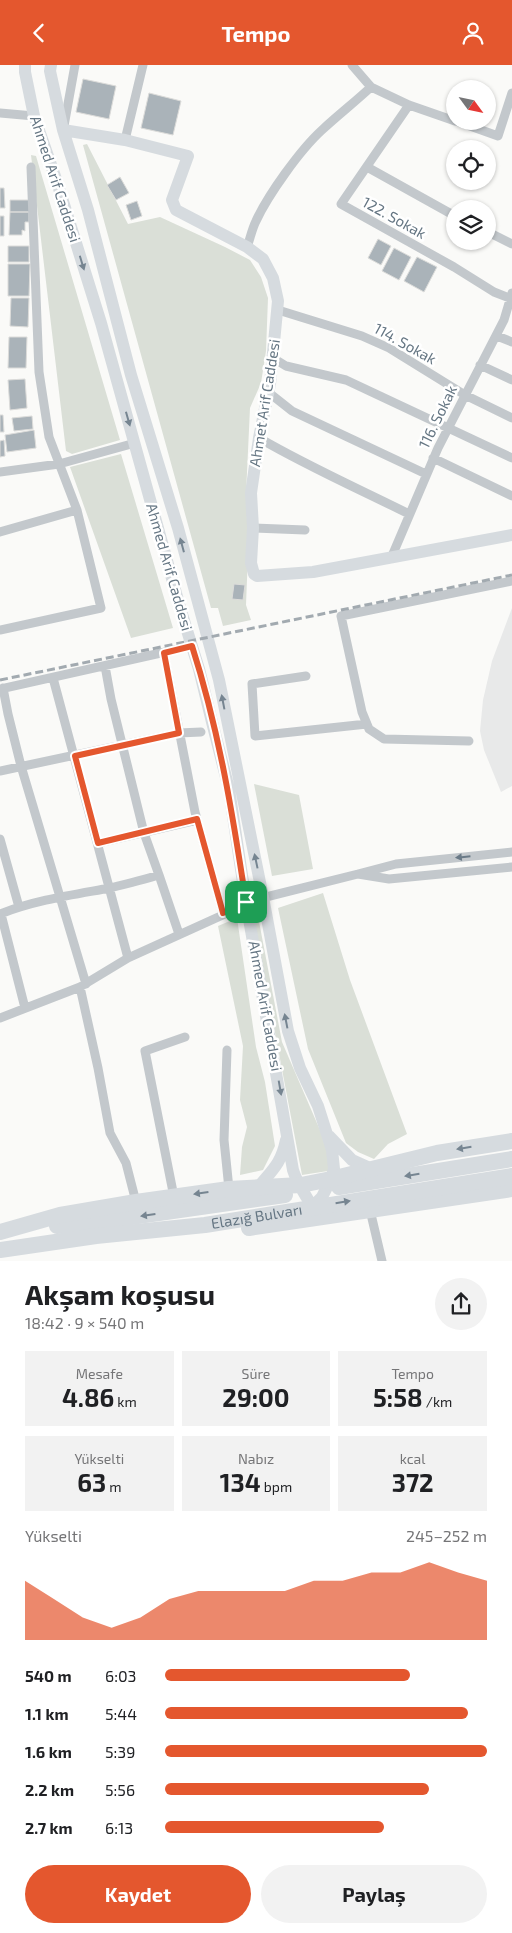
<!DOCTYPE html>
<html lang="tr">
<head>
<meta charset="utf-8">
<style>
  :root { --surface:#fff; --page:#f2f2f2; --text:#202124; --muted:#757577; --accent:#e4572e }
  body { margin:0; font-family:"Exo 2",sans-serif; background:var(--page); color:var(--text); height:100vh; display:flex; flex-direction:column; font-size:19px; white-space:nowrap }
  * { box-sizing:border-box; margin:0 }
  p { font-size:16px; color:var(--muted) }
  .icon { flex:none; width:28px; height:28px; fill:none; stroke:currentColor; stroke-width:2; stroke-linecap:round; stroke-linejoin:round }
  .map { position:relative; height:1196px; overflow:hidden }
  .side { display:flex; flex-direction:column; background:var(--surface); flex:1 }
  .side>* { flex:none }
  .needle { width:32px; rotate:123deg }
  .fabs { position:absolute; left:446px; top:15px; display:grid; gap:10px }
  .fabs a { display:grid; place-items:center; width:50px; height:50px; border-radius:50%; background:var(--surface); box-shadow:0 1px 4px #0004; font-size:25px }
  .pin { position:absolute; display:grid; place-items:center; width:42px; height:42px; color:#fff; margin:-21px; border-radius:10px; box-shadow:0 2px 8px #0006 }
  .round { display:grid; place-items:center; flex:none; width:52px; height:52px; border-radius:26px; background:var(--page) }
  .headline { display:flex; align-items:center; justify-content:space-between; height:85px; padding:0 25px }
  h1 { font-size:28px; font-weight:700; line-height:38px }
  .stats { display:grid; grid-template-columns:repeat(3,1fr); gap:8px; height:85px; padding:5px 25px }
  .stats div { display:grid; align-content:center; border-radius:0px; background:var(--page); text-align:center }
  .stats b { font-size:25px; font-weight:700 }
  .stats small { font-size:14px; font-weight:400 }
  .stats p { font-size:14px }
  .chart { height:140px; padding:10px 25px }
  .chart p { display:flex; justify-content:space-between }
  .chart svg { width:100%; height:90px; margin-top:5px; fill:var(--accent); opacity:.7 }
  .cta { display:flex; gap:10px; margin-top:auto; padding:10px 25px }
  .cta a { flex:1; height:58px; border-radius:30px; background:var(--accent); color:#fff; font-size:20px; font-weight:700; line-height:58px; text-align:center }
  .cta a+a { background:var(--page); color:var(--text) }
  ul { padding:0 25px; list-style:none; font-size:16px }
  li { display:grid; grid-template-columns:80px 60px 1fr; align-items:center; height:38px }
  li i { height:12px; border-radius:6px; background:var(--accent) }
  header { display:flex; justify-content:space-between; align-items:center; height:65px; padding:0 25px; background:var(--accent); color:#fff; font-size:22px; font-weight:700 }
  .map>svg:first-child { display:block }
  .built { fill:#e8e9e9 }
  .green { fill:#dadfd7 }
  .building { fill:#aab3b9; stroke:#dcdcda }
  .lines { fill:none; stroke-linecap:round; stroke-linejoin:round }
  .street { stroke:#c3c8cc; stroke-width:9 }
  .secondary { stroke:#d6dbdf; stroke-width:12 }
  .highway { stroke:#d6dbdf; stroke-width:16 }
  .rail { stroke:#a2aab0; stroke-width:3; stroke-dasharray:8 4; stroke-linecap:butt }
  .oneway { fill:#768591 }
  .oneway2 { fill:#6a7a87 }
  .route-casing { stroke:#fff; stroke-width:10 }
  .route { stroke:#e4572e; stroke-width:6 }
  .labels { text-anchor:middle; stroke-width:5; stroke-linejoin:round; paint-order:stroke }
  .street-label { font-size:15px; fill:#657683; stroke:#fff }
</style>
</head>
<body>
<header><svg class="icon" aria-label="back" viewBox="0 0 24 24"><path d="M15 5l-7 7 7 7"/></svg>Tempo<svg class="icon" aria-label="person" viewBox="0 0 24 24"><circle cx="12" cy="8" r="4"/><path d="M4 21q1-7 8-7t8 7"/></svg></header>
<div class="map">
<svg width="512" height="1196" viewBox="0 0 512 1196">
  <rect width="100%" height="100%" fill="#fafaf8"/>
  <!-- built -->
  <path class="built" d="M 512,543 L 512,721 L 501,727 L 484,685 L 480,666 L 483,635 L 492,596 Z"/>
  <!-- green -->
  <path class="green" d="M 87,79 L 128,159 L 160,152 L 225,182 L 250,195 L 261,212 L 268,233 L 266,286 L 261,318 L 250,343 L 246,429 L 249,463 L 246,540 L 251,555 L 223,561 L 218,543 L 211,543 L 83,80 Z
    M 31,90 L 36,91 L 120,375 L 72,389 L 66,386 Z
    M 121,389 L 173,563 L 131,573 L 70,402 Z
    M 254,719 L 299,730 L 313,804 L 272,811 Z
    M 323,828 L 350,915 L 407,1069 L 388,1079 L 374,1094 L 358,1087 L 346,1078 L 308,984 L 278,843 Z
    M 252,846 L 257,846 L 282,977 L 326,1079 L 329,1088 L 328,1106 L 302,1110 Z
    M 237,853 L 256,982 L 265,1017 L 275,1081 L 263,1105 L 240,1110 L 242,1082 L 247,1062 L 240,1035 L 243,981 L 218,861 Z"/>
  <!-- building -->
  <path class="building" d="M 83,14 L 116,21 L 109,54 L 76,47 Z
    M 149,28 L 181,36 L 173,70 L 141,63 Z
    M 120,112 L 129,128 L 116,135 L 107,120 Z
    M 0,123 L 4,123 L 5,143 L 0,143 Z
    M 10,135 L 31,135 L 31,147 L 10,147 Z
    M 137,136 L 142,151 L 131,155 L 126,140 Z
    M 10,147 L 29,147 L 29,157 L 25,157 L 25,166 L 22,165 L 22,170 L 9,170 Z
    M 0,151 L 4,151 L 4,171 L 0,171 Z
    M 378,174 L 391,181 L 381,200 L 368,193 Z
    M 8,181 L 29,181 L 29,197 L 8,197 Z
    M 394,183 L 411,192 L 399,215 L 382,206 Z
    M 417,192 L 437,202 L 424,227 L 404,216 Z
    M 8,199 L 30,199 L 29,231 L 8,231 Z
    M 11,233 L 29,233 L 28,262 L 10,261 Z
    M 9,272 L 27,272 L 26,303 L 8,303 Z
    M 25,314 L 27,343 L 10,345 L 8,315 Z
    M 0,350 L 3,350 L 4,367 L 0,367 Z
    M 32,351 L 33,364 L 14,366 L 12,353 Z
    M 34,365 L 36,383 L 7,387 L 5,370 Z
    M 4,375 L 5,391 L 0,392 L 0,376 Z
    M 234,519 L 245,520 L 243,535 L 232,534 Z"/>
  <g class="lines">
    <!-- street -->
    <path class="street" d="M 352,0 L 371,22 L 409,40 L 455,56
      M 409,40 L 341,139 L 454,202 L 494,227 L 512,234
      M 0,48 L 34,51
      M 456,56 L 498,71 L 512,28
      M 64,61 L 75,0
      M 125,75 L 143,0
      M 367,102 L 455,151
      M 488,167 L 512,179
      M 247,182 C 250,174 252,164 256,156 C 268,130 300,85 322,65 C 338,50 355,37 371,22
      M 278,245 L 362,271 L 389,283 L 465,330 L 512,353
      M 497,271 L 512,277
      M 273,293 L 286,301 L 346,315 L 512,393
      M 480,300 L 512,315
      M 268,327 L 292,346 L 426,409
      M 259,373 C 307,401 359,424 409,449
      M 433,393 L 512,431
      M 0,407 L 59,399 L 135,378
      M 253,463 L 305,465
      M 0,467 L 77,445
      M 392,491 L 438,383 L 504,255 L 512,228
      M 0,565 L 101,543 L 77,445 L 49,372 L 39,307 L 31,102
      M 164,588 L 195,747 L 223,848
      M 306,611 L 252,619 L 255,671 L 367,659
      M 53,613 L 128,893
      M 3,623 L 8,649 L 21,701 L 86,919
      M 0,624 L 192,581
      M 469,676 L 384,674 L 369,664 L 362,647 L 341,551 L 512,516
      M 0,706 L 179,668 L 201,667
      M 0,774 L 19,842
      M 98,778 L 197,755
      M 512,787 L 396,799 L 358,809 L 389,814 L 512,802
      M 159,810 L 179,869
      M 0,849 C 36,835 72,830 110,823 C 126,819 142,815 159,810 L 144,768 L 111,634 L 105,601
      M 1,849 L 25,943
      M 80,922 L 98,1003 L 110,1068 L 126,1098 L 136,1137
      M 0,953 L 80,922 L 128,893 L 236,844 L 246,837 L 358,809
      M 227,985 L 224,1075 L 229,1124
      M 174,1132 L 145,986 L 185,972
      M 370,1145 L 382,1196"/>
    <!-- secondary -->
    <path class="secondary" d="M 25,0 L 25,7 L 34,51 L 57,117 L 101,258 L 181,546 L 199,604 L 212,657 L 229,724 L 246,837 L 293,1105 C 298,1121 305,1128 312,1142 L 322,1132 L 331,1114 L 334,1104 L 332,1085 L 318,1041 L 300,1003 L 288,966 L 263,832 L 219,615 L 178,463 L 131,310 L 88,145 L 63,65 L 50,6 L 51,0
      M 63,65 L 125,75 L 188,91 L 172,135 L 176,145 L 247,182 L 263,194 L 273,213 L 278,236 L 270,319 L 259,373 L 251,428 L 253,463 L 251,498 L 254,509 L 257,511 L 313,507 L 512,470
      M 329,1071 L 352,1095 L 372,1104
      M 256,1125 C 271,1106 281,1100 286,1075"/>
    <!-- highway -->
    <g class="highway">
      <path d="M 339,1122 L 512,1094"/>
      <path d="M 57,1161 L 124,1153 L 285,1130"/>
      <path d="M 249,1163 L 512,1124"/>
      <path d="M 0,1167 L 60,1150 L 136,1137 L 229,1124 L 301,1120 L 331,1114 L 437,1088 L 512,1076"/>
      <path id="s1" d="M 0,1185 L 96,1171 L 205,1160 L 512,1111"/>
    </g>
    <!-- rail -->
    <path class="rail" d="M 0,615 L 512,510"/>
  </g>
  <!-- one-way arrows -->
  <defs><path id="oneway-solid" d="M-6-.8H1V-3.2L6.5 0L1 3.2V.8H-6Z" transform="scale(1.25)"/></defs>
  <g class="oneway">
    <use href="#oneway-solid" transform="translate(82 198) rotate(73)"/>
    <use href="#oneway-solid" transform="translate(128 354) rotate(74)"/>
    <use href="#oneway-solid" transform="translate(182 480) rotate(-105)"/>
    <use href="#oneway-solid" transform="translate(223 637) rotate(-101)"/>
    <use href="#oneway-solid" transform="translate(256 796) rotate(-102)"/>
    <use href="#oneway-solid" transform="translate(286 956) rotate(-101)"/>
    <use href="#oneway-solid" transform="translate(280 1023) rotate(80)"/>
    <use href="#oneway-solid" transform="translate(464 1083) rotate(171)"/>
    <use href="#oneway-solid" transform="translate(412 1110) rotate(171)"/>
    <use href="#oneway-solid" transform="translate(201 1128) rotate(172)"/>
    <use href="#oneway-solid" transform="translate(343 1137) rotate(-9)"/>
    <use href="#oneway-solid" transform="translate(148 1150) rotate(172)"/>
  </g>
  <use class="oneway2" href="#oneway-solid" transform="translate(463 792) rotate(174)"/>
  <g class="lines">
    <!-- route casing -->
    <g class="route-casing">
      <path id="route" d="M 192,581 C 219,665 233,751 246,837 L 236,844 L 223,848 L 197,754 L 98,778 L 75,691 L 179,668 L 164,588 Z"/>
    </g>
    <!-- route -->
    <use href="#route" class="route"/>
  </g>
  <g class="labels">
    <!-- street labels -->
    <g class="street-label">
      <text transform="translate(55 114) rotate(72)" y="5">Ahmed Arif Caddesi</text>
      <text transform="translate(394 153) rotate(29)" y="5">122. Sokak</text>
      <text transform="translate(405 279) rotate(29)" y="5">114. Sokak</text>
      <text transform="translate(265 338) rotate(-81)" y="5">Ahmet Arif Caddesi</text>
      <text transform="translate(438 352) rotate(-64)" y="5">116. Sokak</text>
      <text transform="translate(169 502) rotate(74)" y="5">Ahmed Arif Caddesi</text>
      <text transform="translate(265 941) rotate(80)" y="5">Ahmed Arif Caddesi</text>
      <text dy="5" stroke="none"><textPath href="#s1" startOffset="259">Elazığ Bulvarı</textPath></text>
    </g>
  </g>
</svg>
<div class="fabs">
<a><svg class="needle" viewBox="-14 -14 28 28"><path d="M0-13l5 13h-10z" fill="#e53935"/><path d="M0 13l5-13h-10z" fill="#757577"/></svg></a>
<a><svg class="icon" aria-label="locate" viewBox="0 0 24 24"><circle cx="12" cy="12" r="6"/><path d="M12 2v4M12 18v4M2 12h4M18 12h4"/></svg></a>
<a><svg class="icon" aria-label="layers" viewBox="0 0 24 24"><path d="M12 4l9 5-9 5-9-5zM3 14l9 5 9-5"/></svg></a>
</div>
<div class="pin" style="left:246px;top:837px;background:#1e9e55"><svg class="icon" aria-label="arrive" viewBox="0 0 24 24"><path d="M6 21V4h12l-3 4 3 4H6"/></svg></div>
</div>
<section class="side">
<div class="headline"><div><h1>Akşam koşusu</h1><p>18:42 · 9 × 540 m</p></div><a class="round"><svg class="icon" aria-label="share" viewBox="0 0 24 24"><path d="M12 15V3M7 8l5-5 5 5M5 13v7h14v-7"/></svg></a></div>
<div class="stats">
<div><p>Mesafe</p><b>4.86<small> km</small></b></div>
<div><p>Süre</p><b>29:00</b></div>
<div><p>Tempo</p><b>5:58<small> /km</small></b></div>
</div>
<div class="stats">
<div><p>Yükselti</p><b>63<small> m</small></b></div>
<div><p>Nabız</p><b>134<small> bpm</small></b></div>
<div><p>kcal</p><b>372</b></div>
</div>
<div class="chart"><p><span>Yükselti</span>245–252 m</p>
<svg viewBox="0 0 160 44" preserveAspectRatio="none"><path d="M0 44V15L10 24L20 33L30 38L40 33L50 24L60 20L70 20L80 20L90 20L100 15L110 15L120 11L130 11L140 6L150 11L160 15V44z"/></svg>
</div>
<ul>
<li><b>540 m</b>6:03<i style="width:76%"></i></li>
<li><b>1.1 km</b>5:44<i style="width:94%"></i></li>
<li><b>1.6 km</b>5:39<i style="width:100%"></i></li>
<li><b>2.2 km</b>5:56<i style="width:82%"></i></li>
<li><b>2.7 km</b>6:13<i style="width:68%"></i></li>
</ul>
<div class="cta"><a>Kaydet</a><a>Paylaş</a></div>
</section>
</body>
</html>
